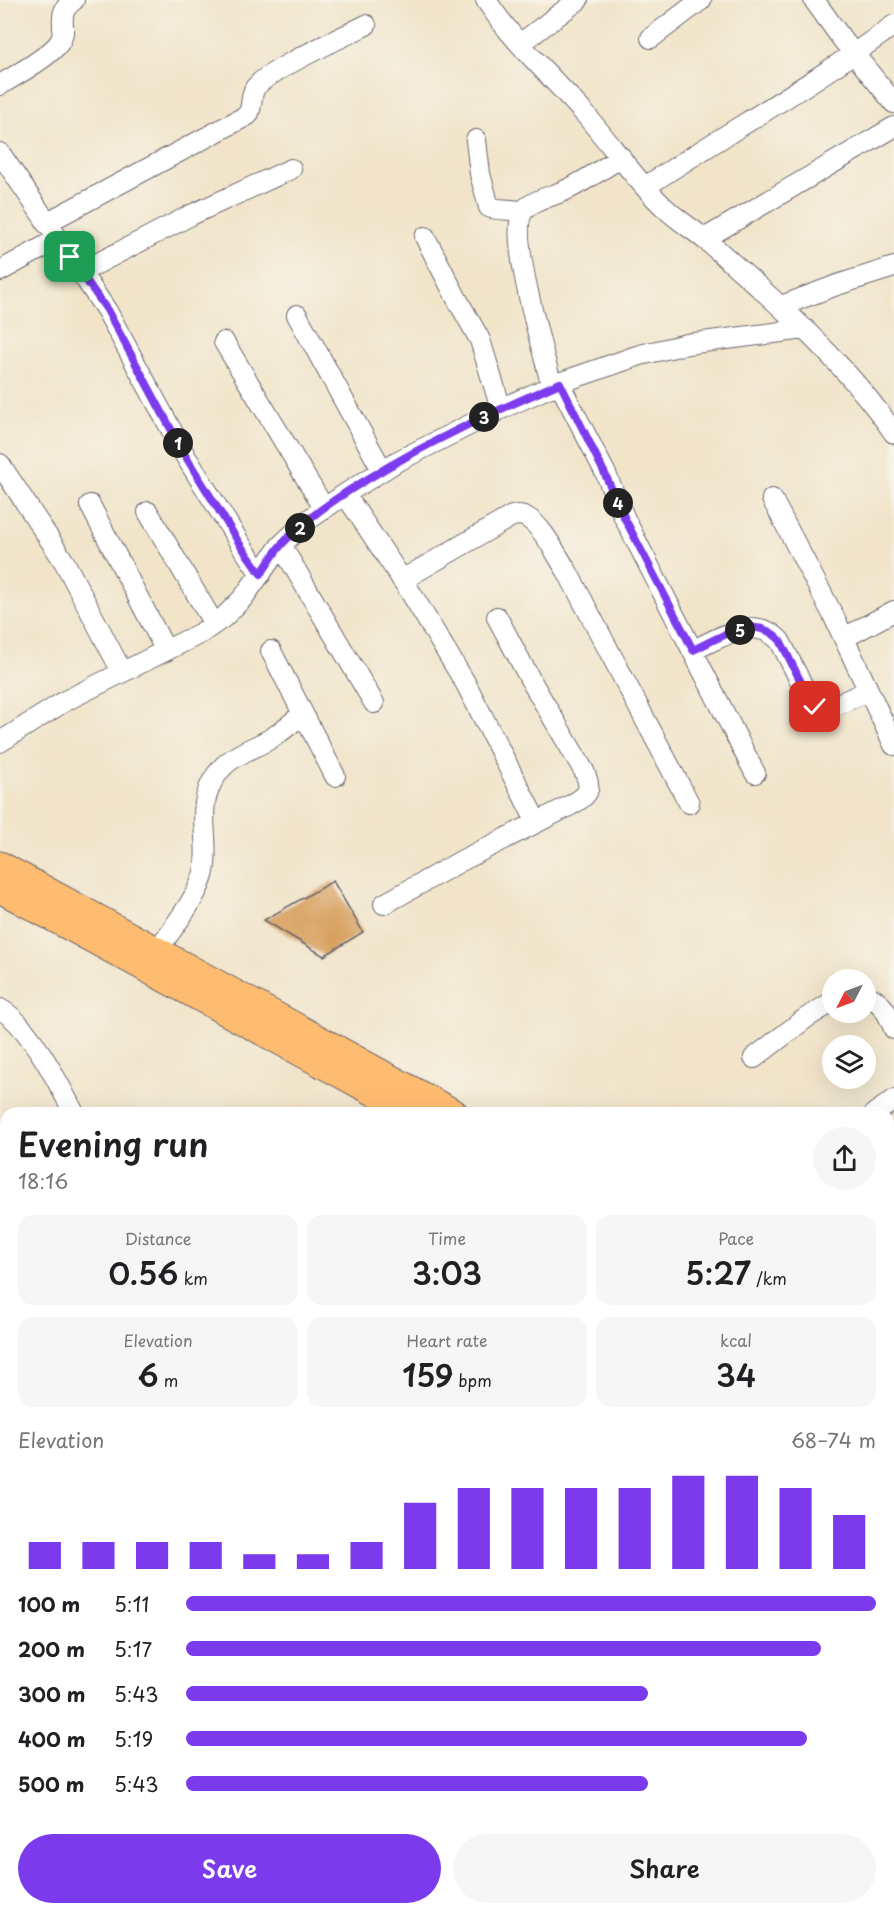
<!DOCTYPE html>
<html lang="en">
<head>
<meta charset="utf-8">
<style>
  :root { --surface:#fff; --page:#f6f6f6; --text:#202124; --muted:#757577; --accent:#7c3aed }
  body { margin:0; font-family:"Playpen Sans",sans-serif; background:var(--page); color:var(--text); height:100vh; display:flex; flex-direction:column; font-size:22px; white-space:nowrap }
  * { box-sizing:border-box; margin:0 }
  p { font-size:20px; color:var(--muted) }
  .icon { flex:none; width:33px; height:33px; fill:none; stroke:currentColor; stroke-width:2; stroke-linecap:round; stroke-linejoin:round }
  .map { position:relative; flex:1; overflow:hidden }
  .side { position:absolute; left:0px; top:1107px; width:894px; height:808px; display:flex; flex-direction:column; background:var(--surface); border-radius:18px 18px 0 0; box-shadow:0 6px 24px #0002 }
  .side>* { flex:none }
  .needle { width:39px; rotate:228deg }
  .controls { position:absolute; left:822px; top:969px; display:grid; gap:12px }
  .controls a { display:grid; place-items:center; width:54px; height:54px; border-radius:50%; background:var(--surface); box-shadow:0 6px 24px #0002; font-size:30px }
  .pin { position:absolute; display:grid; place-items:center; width:51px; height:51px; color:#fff; margin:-26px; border-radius:12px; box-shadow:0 3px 9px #0006 }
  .km { position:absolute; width:30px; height:30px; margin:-15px; border-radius:50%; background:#222; color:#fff; font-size:16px; line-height:30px; text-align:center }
  .round { display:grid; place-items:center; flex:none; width:63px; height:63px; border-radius:32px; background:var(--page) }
  .headline { display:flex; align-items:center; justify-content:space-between; height:102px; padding:0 18px }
  h1 { font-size:33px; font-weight:600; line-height:45px }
  .metrics { display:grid; grid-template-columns:repeat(3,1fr); gap:9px; height:102px; padding:6px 18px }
  .metrics div { display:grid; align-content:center; border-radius:15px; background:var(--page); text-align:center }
  .metrics b { font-size:30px; font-weight:600 }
  .metrics small { font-size:16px; font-weight:400 }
  .metrics p { font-size:16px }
  .chart { height:168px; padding:12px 18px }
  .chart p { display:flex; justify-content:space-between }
  .chart svg { width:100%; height:108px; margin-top:6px; stroke:var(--accent); stroke-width:6 }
  .primary-button { display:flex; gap:12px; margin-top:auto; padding:12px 18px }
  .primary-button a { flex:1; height:69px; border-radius:36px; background:var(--accent); color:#fff; font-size:24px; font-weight:600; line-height:69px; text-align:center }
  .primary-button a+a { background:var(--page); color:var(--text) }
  ul { padding:0 18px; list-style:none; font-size:20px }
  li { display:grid; grid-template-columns:96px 72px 1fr; align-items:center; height:45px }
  li i { height:15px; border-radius:8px; background:var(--accent) }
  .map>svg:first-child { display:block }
  .building { fill:#d59b57 }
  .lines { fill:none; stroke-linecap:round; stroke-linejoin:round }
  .minor-casing { stroke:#6a666d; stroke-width:22 }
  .highway-casing { stroke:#6a666d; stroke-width:29 }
  .minor { stroke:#fff; stroke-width:20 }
  .highway { stroke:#febc70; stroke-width:27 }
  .route-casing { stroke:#fff; stroke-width:12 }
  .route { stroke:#7c3aed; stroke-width:8 }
</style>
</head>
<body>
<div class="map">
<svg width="894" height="1915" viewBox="0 0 894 1915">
  <rect width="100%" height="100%" fill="#f7f3e8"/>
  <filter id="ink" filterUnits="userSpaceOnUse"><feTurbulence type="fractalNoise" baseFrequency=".0167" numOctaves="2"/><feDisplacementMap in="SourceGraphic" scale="12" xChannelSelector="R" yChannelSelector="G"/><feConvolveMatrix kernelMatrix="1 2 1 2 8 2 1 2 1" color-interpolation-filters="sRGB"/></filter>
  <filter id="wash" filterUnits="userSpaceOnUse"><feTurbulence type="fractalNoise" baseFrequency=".008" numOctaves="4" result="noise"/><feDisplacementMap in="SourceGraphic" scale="24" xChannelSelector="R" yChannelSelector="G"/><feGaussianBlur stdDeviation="1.35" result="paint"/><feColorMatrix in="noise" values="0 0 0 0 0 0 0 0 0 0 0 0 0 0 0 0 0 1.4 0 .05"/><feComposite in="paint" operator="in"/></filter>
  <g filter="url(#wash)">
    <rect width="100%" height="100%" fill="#f1e4c9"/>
    <g id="blocks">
      <!-- building -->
      <path class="building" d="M 333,881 L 363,932 L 324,956 L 264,920 Z"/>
    </g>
  </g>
  <g filter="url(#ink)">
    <use href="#blocks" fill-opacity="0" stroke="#6a666d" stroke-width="1.5"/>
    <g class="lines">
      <!-- minor casing -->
      <g class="minor-casing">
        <path id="minor" d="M 486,0 C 513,42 551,76 584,113 C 611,144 634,179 664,207 C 677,220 693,229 707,241 C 774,300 843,359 894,433
          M 814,0 L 842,39 L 894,103
          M 651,38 L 701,0
          M 520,44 L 578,0
          M 0,85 C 16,75 49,57 59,43 C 70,27 53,15 74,0
          M 476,140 L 480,174 L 489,207 C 498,211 511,208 522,212
          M 0,153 L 107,311 L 186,457 L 241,545 L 261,574
          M 645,187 C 728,132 814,84 894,25
          M 46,223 L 248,115 C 253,106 250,96 255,88 C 266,71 345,36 366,25
          M 425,237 L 457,299 L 480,340 L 501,409
          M 704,239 L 894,127
          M 0,271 L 58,239
          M 81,272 L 191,215 L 291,169
          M 781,306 L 837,285 L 894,267
          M 297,315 L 382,470
          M 224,342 L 324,508
          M 559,383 L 605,472 L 625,519 L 755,773
          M 552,387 C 545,357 505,229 525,209 C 536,199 553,196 566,190 C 585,181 603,169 621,157
          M 0,464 L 65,563 L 122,672
          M 345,494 L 411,593 L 466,684 L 536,821
          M 772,499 L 833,615 L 894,745
          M 90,505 L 166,651
          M 148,512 L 214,624
          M 281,545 L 374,703
          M 402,580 L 512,516 C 517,515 521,514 526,517 C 542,525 557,556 567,571 L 689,803
          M 844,638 L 894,611
          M 693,650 C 721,638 754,613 780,641 L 810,700 C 815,707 818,710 827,709 L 868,691
          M 271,651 L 335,776
          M 0,742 L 65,701 L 201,633 L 224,617 L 243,598 L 281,545 L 308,520 L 345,494 L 396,462 L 505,407 L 559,383 L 640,355 L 687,344 L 805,329
          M 384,904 L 461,861 L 571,805 C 588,795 593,791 584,771 L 530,679 L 497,617
          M 157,951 C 171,930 199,896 204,872 C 211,837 193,807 217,774 C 229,756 252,749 270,739 C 282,732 292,722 303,714
          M 866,996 C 880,999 889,1015 894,1029
          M 0,1009 C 29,1024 59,1084 74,1113
          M 754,1058 L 806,1018 L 832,1002
          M 875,1113 L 894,1100
          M 0,1379 L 6,1387
          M 0,1668 L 6,1661
          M 888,1776 L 894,1773
          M 888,1831 L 894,1828
          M 198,1910 L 207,1915
          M 437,1910 L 440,1915
          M 542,1915 L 554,1910
          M 703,1915 L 715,1910"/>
      </g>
      <!-- highway casing -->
      <g class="highway-casing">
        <path id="highway" d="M 0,865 L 454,1113
          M 0,889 L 412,1113
          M 888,1348 L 894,1352
          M 888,1372 L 894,1375"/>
      </g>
      <!-- minor -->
      <use href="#minor" class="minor"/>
      <!-- highway -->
      <use href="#highway" class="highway"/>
    </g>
  </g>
  <g class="lines" filter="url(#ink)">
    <!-- route casing -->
    <g class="route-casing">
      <path id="route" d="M 70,257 L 107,310 L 186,457 L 241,546 L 261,574 C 268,564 274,553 282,544 C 306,518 336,498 366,480 C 428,442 493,412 560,383 L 604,472 L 625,519 L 693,650 C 721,637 754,613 780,640 L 810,700 L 815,707"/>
    </g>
    <!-- route -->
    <use href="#route" class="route"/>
  </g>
</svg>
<div class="controls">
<a><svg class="needle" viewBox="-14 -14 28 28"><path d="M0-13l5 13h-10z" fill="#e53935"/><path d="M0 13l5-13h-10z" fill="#757577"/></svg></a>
<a><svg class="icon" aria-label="layers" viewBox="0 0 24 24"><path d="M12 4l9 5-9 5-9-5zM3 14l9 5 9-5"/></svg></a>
</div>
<div class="pin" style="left:70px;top:257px;background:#1e9e55"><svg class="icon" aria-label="arrive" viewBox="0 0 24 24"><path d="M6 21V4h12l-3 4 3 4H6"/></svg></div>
<div class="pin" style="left:815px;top:707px;background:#d93025"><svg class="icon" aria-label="check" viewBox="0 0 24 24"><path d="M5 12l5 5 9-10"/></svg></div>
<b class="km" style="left:178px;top:443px">1</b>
<b class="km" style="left:300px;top:528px">2</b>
<b class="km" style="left:484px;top:417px">3</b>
<b class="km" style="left:618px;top:503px">4</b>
<b class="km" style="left:740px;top:630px">5</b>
<section class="side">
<div class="headline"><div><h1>Evening run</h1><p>18:16</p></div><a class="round"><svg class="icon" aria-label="share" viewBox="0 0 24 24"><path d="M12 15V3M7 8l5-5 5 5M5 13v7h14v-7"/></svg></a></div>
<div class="metrics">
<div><p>Distance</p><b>0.56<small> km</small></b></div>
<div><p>Time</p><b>3:03</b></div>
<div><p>Pace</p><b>5:27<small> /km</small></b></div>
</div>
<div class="metrics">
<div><p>Elevation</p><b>6<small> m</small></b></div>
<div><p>Heart rate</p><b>159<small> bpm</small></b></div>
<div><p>kcal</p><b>34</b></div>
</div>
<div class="chart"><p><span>Elevation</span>68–74 m</p>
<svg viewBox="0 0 160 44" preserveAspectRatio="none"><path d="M5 44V33M15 44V33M25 44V33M35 44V33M45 44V38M55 44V38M65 44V33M75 44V17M85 44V11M95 44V11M105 44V11M115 44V11M125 44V6M135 44V6M145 44V11M155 44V22"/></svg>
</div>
<ul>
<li><b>100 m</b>5:11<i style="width:100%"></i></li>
<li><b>200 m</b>5:17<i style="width:92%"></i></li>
<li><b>300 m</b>5:43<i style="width:67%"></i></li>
<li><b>400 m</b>5:19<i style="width:90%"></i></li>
<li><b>500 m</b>5:43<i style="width:67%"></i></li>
</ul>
<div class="primary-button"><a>Save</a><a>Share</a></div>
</section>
</div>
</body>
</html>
